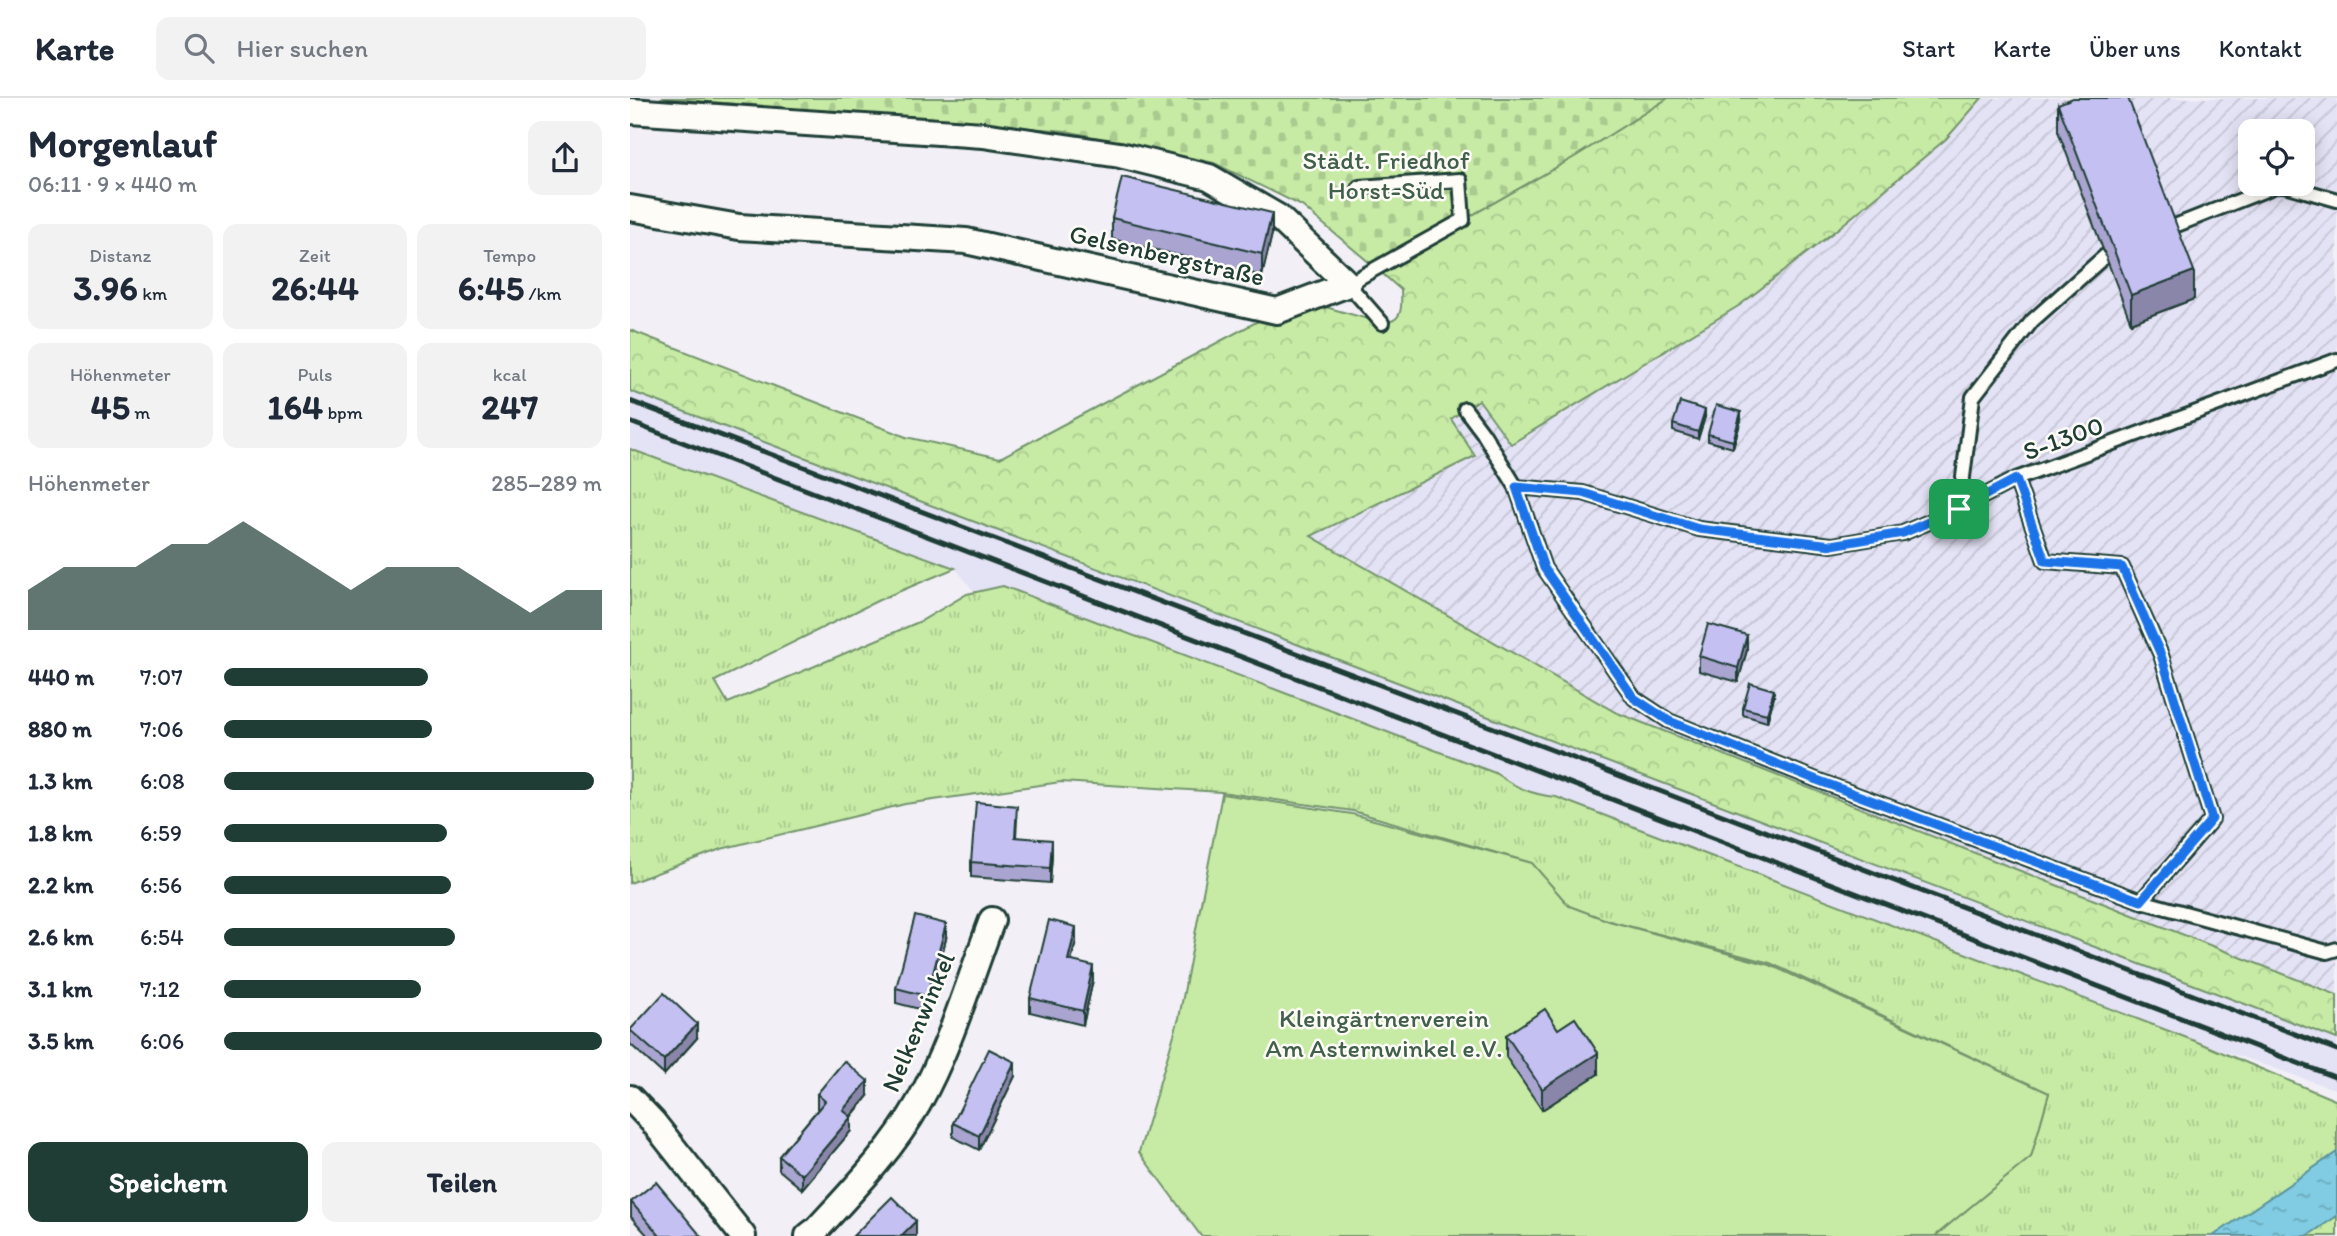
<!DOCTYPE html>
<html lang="de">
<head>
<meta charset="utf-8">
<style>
  :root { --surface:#fff; --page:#f2f2f3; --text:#1f2937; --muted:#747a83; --line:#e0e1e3; --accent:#1f3d34 }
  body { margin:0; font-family:Itim,sans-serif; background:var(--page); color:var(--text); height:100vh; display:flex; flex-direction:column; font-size:26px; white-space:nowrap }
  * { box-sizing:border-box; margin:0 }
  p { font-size:23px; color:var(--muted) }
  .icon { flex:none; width:38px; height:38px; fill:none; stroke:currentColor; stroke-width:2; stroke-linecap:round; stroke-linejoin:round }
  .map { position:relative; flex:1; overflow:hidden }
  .sheet { display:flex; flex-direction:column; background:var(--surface); width:630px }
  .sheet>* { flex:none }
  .buttons { position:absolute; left:1608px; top:21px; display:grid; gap:14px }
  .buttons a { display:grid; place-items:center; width:77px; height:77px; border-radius:14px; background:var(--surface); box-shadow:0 4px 18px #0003; font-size:35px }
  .pin { position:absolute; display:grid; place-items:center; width:60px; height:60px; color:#fff; margin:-30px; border-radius:14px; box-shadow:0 4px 10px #0006 }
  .round { display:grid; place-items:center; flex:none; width:74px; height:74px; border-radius:14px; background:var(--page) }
  .headline { display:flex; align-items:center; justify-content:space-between; height:119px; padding:0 28px }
  h1 { font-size:38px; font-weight:800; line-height:52px }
  .stats { display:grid; grid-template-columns:repeat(3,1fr); gap:10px; height:119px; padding:7px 28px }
  .stats div { display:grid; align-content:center; border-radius:14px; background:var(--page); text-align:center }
  .stats b { font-size:35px; font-weight:800 }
  .stats small { font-size:19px; font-weight:400 }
  .stats p { font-size:19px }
  .chart { height:196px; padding:14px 28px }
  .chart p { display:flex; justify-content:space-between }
  .chart svg { width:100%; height:126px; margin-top:7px; fill:var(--accent); opacity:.7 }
  .action { display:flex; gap:14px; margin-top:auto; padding:14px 28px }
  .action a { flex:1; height:80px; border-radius:14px; background:var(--accent); color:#fff; font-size:28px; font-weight:800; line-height:80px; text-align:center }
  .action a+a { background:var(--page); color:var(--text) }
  ul { padding:0 28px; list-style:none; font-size:23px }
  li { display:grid; grid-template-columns:112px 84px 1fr; align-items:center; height:52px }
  li i { height:18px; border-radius:9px; background:var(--accent) }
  header { display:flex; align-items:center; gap:42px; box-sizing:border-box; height:98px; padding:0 35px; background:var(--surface); border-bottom:2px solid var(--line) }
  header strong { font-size:33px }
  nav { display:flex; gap:38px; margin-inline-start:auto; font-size:24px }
  .search { width:490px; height:63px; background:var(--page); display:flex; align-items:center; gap:18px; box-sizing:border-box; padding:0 24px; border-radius:14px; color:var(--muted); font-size:26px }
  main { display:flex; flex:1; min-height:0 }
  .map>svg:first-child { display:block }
  .built { fill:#e4e2f5 }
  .industrial { fill:url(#industrial-furrows); fill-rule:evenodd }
  .grass { fill:url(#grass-tufts); stroke:#73946c; stroke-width:2 }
  .forest { fill:url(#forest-crowns); stroke:#73946c; stroke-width:2 }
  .cemetery { fill:url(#cemetery-stones); stroke:#73946c; stroke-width:2 }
  .green { fill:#c7eba5; stroke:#73946c; stroke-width:2 }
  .water { fill:url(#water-ripples); stroke:#5a939c; stroke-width:2 }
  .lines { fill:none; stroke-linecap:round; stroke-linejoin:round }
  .service-casing { stroke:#1f3d34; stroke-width:18 }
  .minor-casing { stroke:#1f3d34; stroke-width:30 }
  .service { stroke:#fdfcf7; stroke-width:12 }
  .minor { stroke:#fdfcf7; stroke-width:24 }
  .rail { stroke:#1f3d34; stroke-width:5 }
  .wall { fill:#a9a5d0; stroke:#1f3d34; stroke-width:2 }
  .shaded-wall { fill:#8a86a9; stroke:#1f3d34; stroke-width:2 }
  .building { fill:#c5c0f2; stroke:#1f3d34; stroke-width:2 }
  .route-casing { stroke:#fff; stroke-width:14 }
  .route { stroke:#1a73e8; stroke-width:9 }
  .labels { text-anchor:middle; stroke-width:5; stroke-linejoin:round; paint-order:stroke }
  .park-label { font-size:26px; fill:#41604b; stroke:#fdfcf7 }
  .street-label { font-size:26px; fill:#1f3d34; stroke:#fdfcf7 }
</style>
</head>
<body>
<header>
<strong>Karte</strong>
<div class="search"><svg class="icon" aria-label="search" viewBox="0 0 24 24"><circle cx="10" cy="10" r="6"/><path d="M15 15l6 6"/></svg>Hier suchen</div>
<nav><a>Start</a><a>Karte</a><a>Über uns</a><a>Kontakt</a></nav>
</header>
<main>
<section class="sheet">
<div class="headline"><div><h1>Morgenlauf</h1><p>06:11 · 9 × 440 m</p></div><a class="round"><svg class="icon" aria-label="share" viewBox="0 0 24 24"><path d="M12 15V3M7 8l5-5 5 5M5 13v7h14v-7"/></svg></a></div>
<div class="stats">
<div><p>Distanz</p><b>3.96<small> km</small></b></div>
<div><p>Zeit</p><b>26:44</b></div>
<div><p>Tempo</p><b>6:45<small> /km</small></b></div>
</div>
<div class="stats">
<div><p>Höhenmeter</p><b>45<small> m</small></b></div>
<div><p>Puls</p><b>164<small> bpm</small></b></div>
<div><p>kcal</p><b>247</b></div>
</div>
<div class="chart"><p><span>Höhenmeter</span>285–289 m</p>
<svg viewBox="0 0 160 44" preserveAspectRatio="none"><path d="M0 44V30L10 22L20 22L30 22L40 14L50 14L60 6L70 14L80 22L90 30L100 22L110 22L120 22L130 30L140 38L150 30L160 30V44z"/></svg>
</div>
<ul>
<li><b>440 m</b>7:07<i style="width:54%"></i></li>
<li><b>880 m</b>7:06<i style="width:55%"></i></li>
<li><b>1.3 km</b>6:08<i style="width:98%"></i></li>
<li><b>1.8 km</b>6:59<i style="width:59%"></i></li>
<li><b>2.2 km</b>6:56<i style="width:60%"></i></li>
<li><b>2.6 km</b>6:54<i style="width:61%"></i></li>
<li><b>3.1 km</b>7:12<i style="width:52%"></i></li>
<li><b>3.5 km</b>6:06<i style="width:100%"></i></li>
</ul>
<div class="action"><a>Speichern</a><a>Teilen</a></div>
</section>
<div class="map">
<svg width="1707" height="1138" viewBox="0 0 1707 1138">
  <defs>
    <pattern id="industrial-furrows" width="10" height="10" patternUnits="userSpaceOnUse" patternTransform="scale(1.75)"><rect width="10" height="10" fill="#e4e2f5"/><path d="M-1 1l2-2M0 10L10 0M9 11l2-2" fill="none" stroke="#c3c3d3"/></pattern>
    <pattern id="grass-tufts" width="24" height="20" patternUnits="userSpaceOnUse" patternTransform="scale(1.75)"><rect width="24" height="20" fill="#c7eba5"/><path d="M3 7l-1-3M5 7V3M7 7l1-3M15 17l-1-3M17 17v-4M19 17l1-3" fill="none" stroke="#aaca8f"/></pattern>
    <pattern id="forest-crowns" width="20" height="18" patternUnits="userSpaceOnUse" patternTransform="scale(1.75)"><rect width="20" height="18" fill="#c7eba5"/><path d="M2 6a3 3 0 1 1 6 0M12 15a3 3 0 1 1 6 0" fill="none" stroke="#aaca8f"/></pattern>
    <pattern id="cemetery-stones" width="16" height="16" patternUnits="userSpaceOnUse" patternTransform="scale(1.75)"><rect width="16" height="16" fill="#c7eba5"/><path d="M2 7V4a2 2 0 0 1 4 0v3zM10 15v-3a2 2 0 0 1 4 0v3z" fill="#aaca8f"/></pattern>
    <pattern id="water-ripples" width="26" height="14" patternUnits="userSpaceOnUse" patternTransform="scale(1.75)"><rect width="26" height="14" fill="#81cce2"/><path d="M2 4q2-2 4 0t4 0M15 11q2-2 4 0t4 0" fill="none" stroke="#69a7b8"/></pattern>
  </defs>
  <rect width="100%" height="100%" fill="#f2f0f6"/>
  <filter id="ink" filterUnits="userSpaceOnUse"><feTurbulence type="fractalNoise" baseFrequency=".0143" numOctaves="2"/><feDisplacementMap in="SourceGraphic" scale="14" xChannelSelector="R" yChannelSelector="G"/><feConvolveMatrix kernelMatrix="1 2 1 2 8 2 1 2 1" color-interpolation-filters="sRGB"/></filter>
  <g filter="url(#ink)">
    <!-- built -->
    <path class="built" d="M 0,293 L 1707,941 L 1707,992 L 1565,943 L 926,699 L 906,697 L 883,688 L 865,675 L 373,489 L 344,493 L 325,470 L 0,351 Z"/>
    <!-- industrial -->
    <path class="industrial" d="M 1352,0 L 1707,0 L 1707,897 L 985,614 L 680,438 L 844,358 L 820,321 L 849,302 L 881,345 L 1110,207 L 1205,133 L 1315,41 ZM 1620,33 L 1673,33 L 1673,86 L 1620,86 Z"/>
    <!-- grass -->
    <path class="grass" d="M 0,351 L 325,470 L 249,502 L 85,583 L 98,605 L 291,523 L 337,496 L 373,488 L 865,675 C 885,689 902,697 926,699 L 1565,943 L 1707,1003 L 1707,1138 L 1305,1138 L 1401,1059 L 1419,995 L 1140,865 L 979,823 L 939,808 L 901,765 L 723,713 L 591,694 L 431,684 L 275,706 L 91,751 L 0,785 Z"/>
    <!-- forest -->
    <path class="forest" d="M 1038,0 L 1352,0 L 1316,41 L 1205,133 L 1110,207 L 881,346 L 849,302 L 821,321 L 845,358 L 681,438 L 985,614 L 1707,897 L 1707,941 L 0,293 L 0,232 L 276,339 L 370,360 L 647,213 L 685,206 L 752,225 C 773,224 772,210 771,192 L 747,171 L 946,58 Z"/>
    <!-- cemetery -->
    <path class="cemetery" d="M 30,0 L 1038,0 L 946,58 L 747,171 L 672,108 L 584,65 L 436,33 Z"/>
    <!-- green -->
    <path class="green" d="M 592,696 L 722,716 L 902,765 L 939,808 L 979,823 L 1140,867 L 1419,995 L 1401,1059 L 1305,1138 L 571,1138 L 509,1054 L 549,920 Z"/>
    <!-- water -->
    <path class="water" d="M 1707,1054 L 1707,1118 L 1677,1138 L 1583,1138 Z"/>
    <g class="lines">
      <!-- service casing -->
      <g class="service-casing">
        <path id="service" d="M 729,89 L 830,82 L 833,122 L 718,186 L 752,225
          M 1537,131 L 1651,86 L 1707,102
          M 835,311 L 853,335 L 886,389 L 914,470 L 1004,600 L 1039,623 L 1187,682 L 1511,803 L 1697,854 L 1707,851
          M 1386,381 L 1415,463 L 1492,469 L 1531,557 L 1582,721 L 1511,803
          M 886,389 L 953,395 L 1069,431 L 1202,447 L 1273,435 L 1329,411 L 1386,381 L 1707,262
          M 1329,411 L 1343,299 L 1402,223 L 1475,158"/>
      </g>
      <!-- minor casing -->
      <g class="minor-casing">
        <path id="minor" d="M 0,13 L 353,37 L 490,57 L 579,79 L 648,119 L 718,186 L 647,213 L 336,143 L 109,129 L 0,110
          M 0,1000 L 23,1024 L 113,1138
          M 178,1138 L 187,1131 C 222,1093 262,1052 288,1006 C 320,949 339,883 362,822"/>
      </g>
      <!-- service -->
      <use href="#service" class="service"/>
      <!-- minor -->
      <use href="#minor" class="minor"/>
      <!-- rail -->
      <path class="rail" d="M 0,303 L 959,666 L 1707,952
        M 0,324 L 1707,980"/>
    </g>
    <!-- wall -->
    <path class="wall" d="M 1428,6 L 1564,201 L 1501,225 L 1428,33 Z
      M 482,120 L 642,136 L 632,178 L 482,141 Z
      M 1075,319 L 1068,341 L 1043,333 L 1043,326 Z
      M 1111,322 L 1103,350 L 1078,343 L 1078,336 Z
      M 1117,552 L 1108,584 L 1069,573 L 1069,558 Z
      M 1144,599 L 1137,624 L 1113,617 L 1113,610 Z
      M 387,722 L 386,739 L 422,757 L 420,785 L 341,779 L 341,764 Z
      M 316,841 L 297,913 L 266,905 L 266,890 Z
      M 446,843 L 441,862 L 463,882 L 453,927 L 400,914 L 400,900 Z
      M 928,931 L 968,976 L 912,1012 L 876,959 L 876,937 Z
      M 0,932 L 67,940 L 34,977 L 0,946 Z
      M 385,978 L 349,1052 L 323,1039 L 323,1025 Z
      M 187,996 L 238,998 L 221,1019 L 221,1033 L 172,1091 L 149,1072 L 149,1058 L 188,1011 L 187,1010 Z
      M 1,1104 L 71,1138 L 18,1138 L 1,1119 Z"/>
    <!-- shaded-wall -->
    <path class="shaded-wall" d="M 642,115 L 642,136 L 632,178 L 632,156 Z
      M 1564,173 L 1564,201 L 1501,225 L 1501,197 Z
      M 1075,312 L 1075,319 L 1068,341 L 1068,334 Z
      M 1111,314 L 1111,322 L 1103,350 L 1103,343 Z
      M 1117,537 L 1117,552 L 1108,584 L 1108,570 Z
      M 1144,592 L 1144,599 L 1137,624 L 1137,616 Z
      M 422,742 L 422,757 L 420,785 L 420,770 Z
      M 316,826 L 316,841 L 297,913 L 297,898 Z
      M 446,829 L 446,843 L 438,876 L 438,862 Z
      M 463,868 L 463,882 L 453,927 L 453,913 Z
      M 67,926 L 67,940 L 34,977 L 34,962 Z
      M 968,955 L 968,976 L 912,1012 L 912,991 Z
      M 385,964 L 385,978 L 349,1052 L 349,1038 Z
      M 238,983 L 238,998 L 213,1027 L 213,1012 Z
      M 221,1019 L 221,1033 L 172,1091 L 172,1077 Z
      M 286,1123 L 286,1138 L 271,1138 Z"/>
    <!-- building -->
    <path class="building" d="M 1443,0 L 1498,0 L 1564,173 L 1501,197 L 1428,6 Z
      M 492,79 L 642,115 L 632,156 L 482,120 Z
      M 1050,304 L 1075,312 L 1068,334 L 1043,326 Z
      M 1086,307 L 1111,314 L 1103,343 L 1078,336 Z
      M 1078,526 L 1117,537 L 1108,570 L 1069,558 Z
      M 1120,585 L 1144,592 L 1137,616 L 1113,610 Z
      M 346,704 L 387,708 L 385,739 L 422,742 L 420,770 L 341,764 Z
      M 285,818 L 316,826 L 297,898 L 266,890 Z
      M 419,822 L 446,829 L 438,862 L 463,868 L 453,913 L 400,900 Z
      M 34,895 L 67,926 L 34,962 L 0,932 Z
      M 915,911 L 928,931 L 945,920 L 968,955 L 912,991 L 876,937 Z
      M 359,951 L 385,964 L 349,1038 L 323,1025 Z
      M 214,963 L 238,983 L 213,1012 L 221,1019 L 172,1077 L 149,1058 L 195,1003 L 187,996 Z
      M 26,1084 L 71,1138 L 30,1138 L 1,1104 Z
      M 262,1099 L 286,1123 L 271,1138 L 223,1138 Z"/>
  </g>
  <g class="lines" filter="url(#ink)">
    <!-- route casing -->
    <g class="route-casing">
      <path id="route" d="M 1386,381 L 1415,463 L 1492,469 L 1531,557 L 1582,721 L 1511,803 L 1187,682 L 1039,623 L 1004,600 L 914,470 L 886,389 L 953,395 L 1069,431 L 1202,447 L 1273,435 L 1329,411 Z"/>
    </g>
    <!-- route -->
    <use href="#route" class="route"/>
  </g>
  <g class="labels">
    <!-- park labels -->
    <g class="park-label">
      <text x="756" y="71">Städt. Friedhof<tspan x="756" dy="30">Horst-Süd</tspan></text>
      <text x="754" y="929">Kleingärtnerverein<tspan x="754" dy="30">Am Asternwinkel e.V.</tspan></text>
    </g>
    <!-- street labels -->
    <g class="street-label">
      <text transform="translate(537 157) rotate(13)" y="9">Gelsenbergstraße</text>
      <text transform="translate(1433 340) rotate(-20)" y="9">S-1300</text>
      <text transform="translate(288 924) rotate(-67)" y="9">Nelkenwinkel</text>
    </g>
  </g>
</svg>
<div class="buttons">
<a><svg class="icon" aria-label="locate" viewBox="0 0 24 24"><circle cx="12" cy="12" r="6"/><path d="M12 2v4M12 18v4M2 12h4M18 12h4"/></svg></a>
</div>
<div class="pin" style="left:1329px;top:411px;background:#1e9e55"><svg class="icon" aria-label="arrive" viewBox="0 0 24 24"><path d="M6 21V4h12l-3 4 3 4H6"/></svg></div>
</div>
</main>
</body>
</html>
